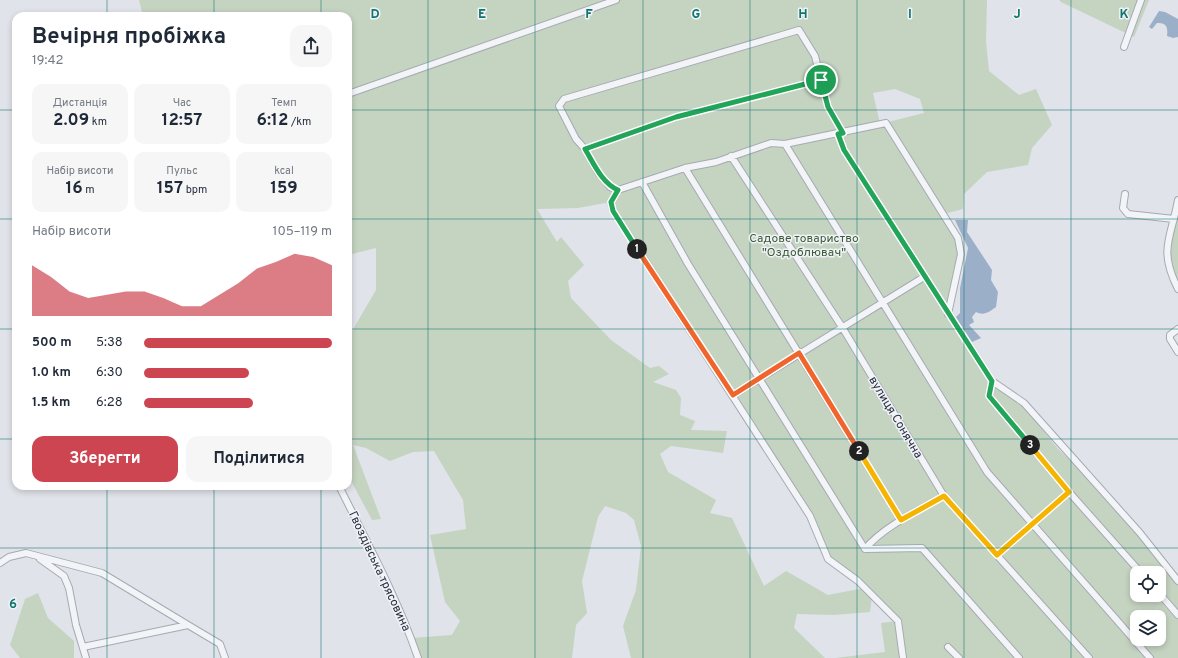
<!DOCTYPE html>
<html lang="uk">
<head>
<meta charset="utf-8">
<style>
  :root { --surface:#fff; --page:#f6f6f7; --text:#1f2937; --muted:#747a83; --accent:#ce4552 }
  body { margin:0; font-family:Overpass,sans-serif; background:var(--page); color:var(--text); height:100vh; display:flex; flex-direction:column; font-size:15px; white-space:nowrap }
  * { box-sizing:border-box; margin:0 }
  p { font-size:13px; color:var(--muted) }
  .icon { flex:none; width:22px; height:22px; fill:none; stroke:currentColor; stroke-width:2; stroke-linecap:round; stroke-linejoin:round }
  .map { position:relative; flex:1; overflow:hidden }
  .side { position:absolute; left:12px; top:12px; width:340px; height:478px; display:flex; flex-direction:column; background:var(--surface); border-radius:12px; box-shadow:0 2px 6px #0003 }
  .side>* { flex:none }
  .tools { position:absolute; left:1130px; top:566px; display:grid; gap:8px }
  .tools a { display:grid; place-items:center; width:36px; height:36px; border-radius:8px; background:var(--surface); box-shadow:0 2px 6px #0003; font-size:20px }
  .pin { position:absolute; display:grid; place-items:center; width:34px; height:34px; color:#fff; margin:-17px; border:2px solid #fff; border-radius:50%; box-shadow:0 1px 4px #0007 }
  .km { position:absolute; width:20px; height:20px; margin:-10px; border-radius:50%; background:#222; color:#fff; font-size:11px; line-height:20px; text-align:center }
  .round { display:grid; place-items:center; flex:none; width:42px; height:42px; border-radius:12px; background:var(--page) }
  .head { display:flex; align-items:center; justify-content:space-between; height:68px; padding:0 20px }
  h1 { font-size:22px; font-weight:700; line-height:30px }
  .stats { display:grid; grid-template-columns:repeat(3,1fr); gap:6px; height:68px; padding:4px 20px }
  .stats div { display:grid; align-content:center; border-radius:10px; background:var(--page); text-align:center }
  .stats b { font-size:17px; font-weight:700 }
  .stats small { font-size:11px; font-weight:400 }
  .stats p { font-size:11px }
  .chart { height:112px; padding:8px 20px }
  .chart p { display:flex; justify-content:space-between }
  .chart svg { width:100%; height:72px; margin-top:4px; fill:var(--accent); opacity:.7 }
  .action { display:flex; gap:8px; margin-top:auto; padding:8px 20px }
  .action a { flex:1; height:46px; border-radius:12px; background:var(--accent); color:#fff; font-size:16px; font-weight:700; line-height:46px; text-align:center }
  .action a+a { background:var(--page); color:var(--text) }
  ul { padding:0 20px; list-style:none; font-size:13px }
  li { display:grid; grid-template-columns:64px 48px 1fr; align-items:center; height:30px }
  li i { height:10px; border-radius:5px; background:var(--accent) }
  .map>svg:first-child { display:block }
  .green { fill:#c5d3c1; fill-rule:evenodd }
  .water { fill:#9bafc9 }
  .lines { fill:none; stroke-linecap:round; stroke-linejoin:round }
  .minor-casing { stroke:#a5aab3; stroke-width:8 }
  .minor { stroke:#f3f4f7; stroke-width:6 }
  .split-1-casing { stroke:#fff; stroke-width:8 }
  .split-2-casing { stroke:#fff; stroke-width:8 }
  .split-3-casing { stroke:#fff; stroke-width:8 }
  .split-4-casing { stroke:#fff; stroke-width:8 }
  .split-1 { stroke:#22a559; stroke-width:5 }
  .split-2 { stroke:#f0652b; stroke-width:5 }
  .split-3 { stroke:#f5b400; stroke-width:5 }
  .split-4 { stroke:#22a559; stroke-width:5 }
  .grid { fill:none; stroke:#0f766e; stroke-width:1; stroke-opacity:0.55 }
  .labels { text-anchor:middle; stroke-width:3; stroke-linejoin:round; paint-order:stroke }
  .park-label { font-size:12px; fill:#3b5c36; stroke:#f0f2f7 }
  .street-label { font-size:12px; fill:#293041; stroke:#f0f2f7 }
  .grid-label { font-size:13px; text-anchor:middle; font-weight:bold; fill:#0f766e; stroke:#f0f2f7; stroke-width:3; stroke-linejoin:round; paint-order:stroke }
</style>
</head>
<body>
<div class="map">
<svg width="1178" height="658" viewBox="0 0 1178 658">
  <rect width="100%" height="100%" fill="#e0e3e9"/>
  <!-- green -->
  <path class="green" d="M 139,0 L 987,0 L 986,41 L 989,71 L 1019,95 L 1036,89 L 1052,125 L 1032,148 L 1028,165 L 987,172 L 964,194 L 963,209 L 944,214 L 958,238 L 961,254 L 948,314 L 992,381 L 1023,405 L 1058,449 L 1096,485 L 1178,581 L 1178,658 L 835,658 L 885,652 L 881,623 L 897,621 L 872,596 L 870,612 L 834,615 L 797,614 L 794,628 L 825,658 L 631,658 L 623,626 L 636,590 L 641,546 L 634,520 L 626,513 L 605,506 L 598,517 L 582,581 L 587,613 L 576,625 L 572,658 L 418,658 L 411,638 L 452,635 L 460,621 L 445,602 L 430,535 L 466,529 L 463,500 L 434,451 L 413,452 L 390,461 L 366,448 L 353,445 L 381,519 L 372,520 L 348,475 L 348,338 L 376,290 L 376,248 L 348,255 L 348,16 L 143,16 ZM 895,89 L 920,99 L 924,113 L 880,124 L 873,93 ZM 611,202 L 613,211 L 810,516 L 828,559 L 864,588 L 828,595 L 786,571 L 764,586 L 732,518 L 710,513 L 716,500 L 668,472 L 660,454 L 671,446 L 723,453 L 727,431 L 691,430 L 695,421 L 680,415 L 681,398 L 676,390 L 653,382 L 669,374 L 659,366 L 650,368 L 611,340 L 571,298 L 568,281 L 584,265 L 561,237 L 557,242 L 537,209 L 578,208 ZM 1137,573 L 1159,573 L 1159,595 L 1137,595 ZM 1137,617 L 1159,617 L 1159,639 L 1137,639 Z
    M 1059,0 L 1149,0 L 1134,37 L 1061,2 Z
    M 1178,200 L 1178,289 L 1168,264 Z
    M 38,593 L 48,618 L 74,641 L 74,658 L 20,658 L 10,645 L 25,599 Z"/>
  <!-- water -->
  <path class="water" d="M 1159,11 L 1165,12 L 1178,19 L 1178,37 L 1173,38 L 1167,36 C 1168,28 1167,22 1157,23 L 1152,29 L 1149,27 Z
    M 955,220 L 968,220 L 967,232 L 992,270 L 991,280 L 998,292 L 996,307 C 989,312 984,316 976,312 L 972,317 L 974,322 L 969,325 L 981,338 L 972,342 L 955,318 L 960,313 L 960,288 L 968,248 Z"/>
  <g class="lines">
    <!-- minor casing -->
    <g class="minor-casing">
      <path id="minor" d="M 1124,47 L 1141,0
        M 348,94 L 616,0
        M 838,134 L 844,150 L 992,381 L 989,396 L 1069,492 L 1141,573
        M 785,144 L 987,472 L 1150,658
        M 585,149 L 676,117 L 821,80
        M 731,156 L 842,327 L 944,496 L 1089,658
        M 685,168 L 901,520
        M 642,182 L 688,264 L 865,549 L 922,548 L 1019,658
        M 618,190 L 610,187 L 598,172 L 585,149 L 576,139 L 559,106 L 564,99 L 799,30 L 815,56 L 828,107 L 843,133
        M 1125,194 L 1123,208 L 1128,214 L 1174,219
        M 1178,200 C 1171,239 1158,249 1178,289
        M 1178,329 L 1170,335 L 1170,339 L 1178,352
        M 992,381 L 1024,403 L 1140,533 L 1178,581
        M 733,395 L 924,277
        M 339,486 C 367,542 398,599 418,658
        M 865,549 C 883,527 919,510 944,496
        M 997,555 L 1069,492
        M 40,559 L 64,576 L 69,588 L 76,625 L 86,658
        M 0,563 L 9,557 L 26,553 L 102,573 L 188,625
        M 1159,593 L 1178,615
        M 83,647 L 188,625 L 220,644 L 225,658
        M 948,647 L 959,658
        M 903,658 L 898,621 L 858,581 L 828,559 L 810,516 L 613,211 L 611,202 L 618,190 L 685,168 L 716,162 L 771,143 L 785,144 L 886,123 L 958,238 L 961,254 L 948,314"/>
    </g>
    <!-- minor -->
    <use href="#minor" class="minor"/>
  </g>
  <g class="lines">
    <!-- split-1 casing -->
    <g class="split-1-casing">
      <path id="split-1" d="M 637,249 L 613,211 L 611,202 L 618,190 C 602,183 594,164 585,149 L 676,117 L 821,80"/>
    </g>
    <!-- split-2 casing -->
    <g class="split-2-casing">
      <path id="split-2" d="M 637,249 L 733,395 L 799,353 L 859,451"/>
    </g>
    <!-- split-3 casing -->
    <g class="split-3-casing">
      <path id="split-3" d="M 859,451 L 901,520 L 944,496 L 997,555 L 1069,492 L 1030,445"/>
    </g>
    <!-- split-4 casing -->
    <g class="split-4-casing">
      <path id="split-4" d="M 821,80 L 828,107 L 843,133 L 838,134 L 844,150 L 992,381 L 989,396 L 1030,445"/>
    </g>
    <!-- split-1 -->
    <use href="#split-1" class="split-1"/>
    <!-- split-2 -->
    <use href="#split-2" class="split-2"/>
    <!-- split-3 -->
    <use href="#split-3" class="split-3"/>
    <!-- split-4 -->
    <use href="#split-4" class="split-4"/>
  </g>
  <!-- grid -->
  <path class="grid" d="M 107,0 L 107,16M 214,0 L 214,16M 321,0 L 321,16M 428,0 L 428,658M 535,0 L 535,658M 643,0 L 643,658M 750,0 L 750,658M 857,0 L 857,658M 964,0 L 964,658M 1071,0 L 1071,658M 0,110 L 16,110M 348,110 L 1178,110M 0,219 L 16,219M 348,219 L 1178,219M 0,329 L 16,329M 348,329 L 1178,329M 0,439 L 16,439M 348,439 L 1178,439M 107,486 L 107,658M 214,486 L 214,658M 321,486 L 321,658M 0,548 L 1178,548"/>
  <g class="labels">
    <!-- park labels -->
    <g class="park-label">
      <text x="804" y="242">Садове товариство<tspan x="804" dy="14">"Оздоблювач"</tspan></text>
    </g>
    <!-- street labels -->
    <g class="street-label">
      <text transform="translate(896 417) rotate(59)" y="4">вулиця Сонячна</text>
      <text transform="translate(380 571) rotate(65)" y="4">Гвоздівська трясовина</text>
    </g>
  </g>
  <g class="grid-label">
    <text x="375" y="18">D</text>
    <text x="482" y="18">E</text>
    <text x="589" y="18">F</text>
    <text x="696" y="18">G</text>
    <text x="803" y="18">H</text>
    <text x="910" y="18">I</text>
    <text x="1017" y="18">J</text>
    <text x="1124" y="18">K</text>
    <text x="13" y="608">6</text>
  </g>
</svg>
<div class="tools">
<a><svg class="icon" aria-label="locate" viewBox="0 0 24 24"><circle cx="12" cy="12" r="6"/><path d="M12 2v4M12 18v4M2 12h4M18 12h4"/></svg></a>
<a><svg class="icon" aria-label="layers" viewBox="0 0 24 24"><path d="M12 4l9 5-9 5-9-5zM3 14l9 5 9-5"/></svg></a>
</div>
<div class="pin" style="left:821px;top:80px;background:#1e9e55"><svg class="icon" aria-label="arrive" viewBox="0 0 24 24"><path d="M6 21V4h12l-3 4 3 4H6"/></svg></div>
<b class="km" style="left:637px;top:249px">1</b>
<b class="km" style="left:859px;top:451px">2</b>
<b class="km" style="left:1030px;top:445px">3</b>
<section class="side">
<div class="head"><div><h1>Вечірня пробіжка</h1><p>19:42</p></div><a class="round"><svg class="icon" aria-label="share" viewBox="0 0 24 24"><path d="M12 15V3M7 8l5-5 5 5M5 13v7h14v-7"/></svg></a></div>
<div class="stats">
<div><p>Дистанція</p><b>2.09<small> km</small></b></div>
<div><p>Час</p><b>12:57</b></div>
<div><p>Темп</p><b>6:12<small> /km</small></b></div>
</div>
<div class="stats">
<div><p>Набір висоти</p><b>16<small> m</small></b></div>
<div><p>Пульс</p><b>157<small> bpm</small></b></div>
<div><p>kcal</p><b>159</b></div>
</div>
<div class="chart"><p><span>Набір висоти</span>105–119 m</p>
<svg viewBox="0 0 160 44" preserveAspectRatio="none"><path d="M0 44V13L10 20L20 29L30 33L40 31L50 29L60 29L70 33L80 38L90 38L100 31L110 24L120 15L130 11L140 6L150 8L160 13V44z"/></svg>
</div>
<ul>
<li><b>500 m</b>5:38<i style="width:100%"></i></li>
<li><b>1.0 km</b>6:30<i style="width:56%"></i></li>
<li><b>1.5 km</b>6:28<i style="width:58%"></i></li>
</ul>
<div class="action"><a>Зберегти</a><a>Поділитися</a></div>
</section>
</div>
</body>
</html>
